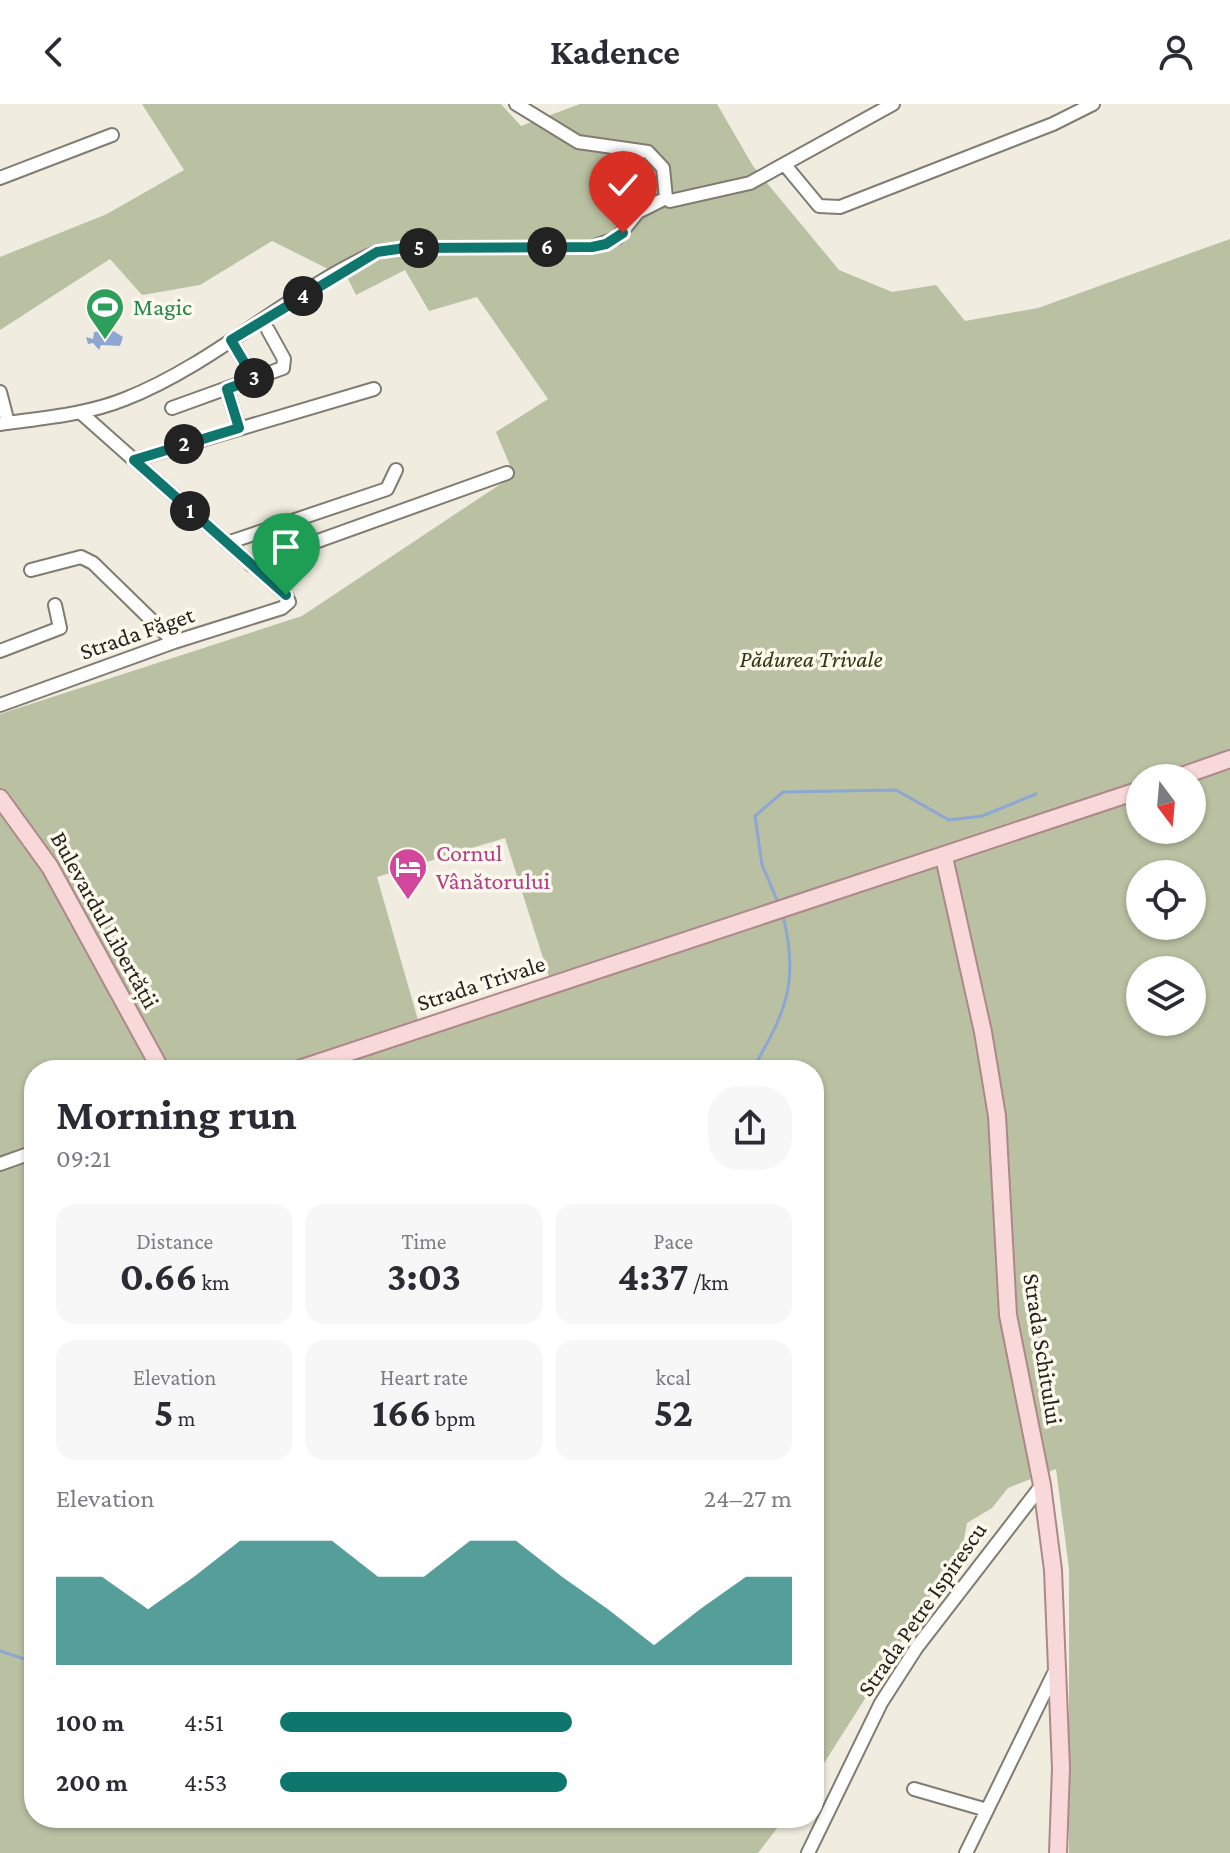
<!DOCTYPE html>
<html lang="en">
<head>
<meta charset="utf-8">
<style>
  :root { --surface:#fff; --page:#f7f7f7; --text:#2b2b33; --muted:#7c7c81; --accent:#0f766e }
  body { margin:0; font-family:"Crimson Pro",serif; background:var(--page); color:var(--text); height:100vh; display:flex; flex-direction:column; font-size:30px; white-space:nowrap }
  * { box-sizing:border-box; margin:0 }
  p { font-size:26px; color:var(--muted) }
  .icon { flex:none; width:44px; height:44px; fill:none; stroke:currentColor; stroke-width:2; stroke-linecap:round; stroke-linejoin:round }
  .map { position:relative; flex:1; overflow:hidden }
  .details { position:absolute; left:24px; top:956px; width:800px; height:768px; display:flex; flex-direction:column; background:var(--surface); border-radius:32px; box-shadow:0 2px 6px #0004 }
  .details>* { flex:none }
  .needle { width:52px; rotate:164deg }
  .tools { position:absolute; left:1126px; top:660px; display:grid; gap:16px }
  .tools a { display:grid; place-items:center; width:80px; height:80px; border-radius:50%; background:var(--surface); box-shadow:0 2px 6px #0004; font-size:40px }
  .pin { position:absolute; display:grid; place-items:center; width:68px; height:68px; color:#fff; margin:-82px -34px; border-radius:50% 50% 50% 0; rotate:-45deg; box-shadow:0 0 8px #0007 }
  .pin .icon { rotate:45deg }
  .km { position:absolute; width:40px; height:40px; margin:-20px; border-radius:50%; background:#222; color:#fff; font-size:22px; line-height:40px; text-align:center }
  .round { display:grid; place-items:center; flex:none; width:84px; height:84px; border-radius:32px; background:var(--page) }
  .overview { display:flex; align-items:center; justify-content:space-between; height:136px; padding:0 32px }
  h1 { font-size:44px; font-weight:700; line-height:60px }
  .figures { display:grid; grid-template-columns:repeat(3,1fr); gap:12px; height:136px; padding:8px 32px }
  .figures div { display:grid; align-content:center; border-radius:20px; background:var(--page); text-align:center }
  .figures b { font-size:40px; font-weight:700 }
  .figures small { font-size:22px; font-weight:400 }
  .figures p { font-size:22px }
  .chart { height:224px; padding:16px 32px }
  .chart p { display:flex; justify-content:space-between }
  .chart svg { width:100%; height:144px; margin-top:8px; fill:var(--accent); opacity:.7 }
  ul { padding:0 32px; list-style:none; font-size:26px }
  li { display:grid; grid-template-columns:128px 96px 1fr; align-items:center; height:60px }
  li i { height:20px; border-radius:10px; background:var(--accent) }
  header { display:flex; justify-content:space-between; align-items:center; height:104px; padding:0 32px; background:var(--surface); font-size:36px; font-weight:700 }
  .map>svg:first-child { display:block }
  .green { fill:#b9c1a2; fill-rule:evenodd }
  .water { fill:#8da7d2 }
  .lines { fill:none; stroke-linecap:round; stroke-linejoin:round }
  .stream { stroke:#8da7d2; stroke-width:3 }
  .minor-casing { stroke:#807c71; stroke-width:16 }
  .major-casing { stroke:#ad8889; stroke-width:20 }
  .minor { stroke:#fff; stroke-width:12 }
  .major { stroke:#f9d8da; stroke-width:16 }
  .route-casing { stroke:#fff; stroke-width:16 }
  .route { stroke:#0f766e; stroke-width:10 }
  .labels { text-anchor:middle; stroke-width:7; stroke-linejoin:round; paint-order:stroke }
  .leisure-label { font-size:24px; fill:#27864d; stroke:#fef9ed; text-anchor:start }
  .street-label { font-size:24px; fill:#262420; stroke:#fef9ed }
  .park-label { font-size:24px; font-style:italic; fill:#2f3710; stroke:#fef9ed }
  .hotel-label { font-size:24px; fill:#b23c85; stroke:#fef9ed; text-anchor:start }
</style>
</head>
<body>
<header><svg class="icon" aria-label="back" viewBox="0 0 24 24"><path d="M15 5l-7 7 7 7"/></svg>Kadence<svg class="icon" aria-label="person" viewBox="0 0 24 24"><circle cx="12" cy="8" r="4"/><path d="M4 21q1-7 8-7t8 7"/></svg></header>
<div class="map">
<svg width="1230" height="1749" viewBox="0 0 1230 1749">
  <rect width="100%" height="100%" fill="#f0ecdf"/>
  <!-- green -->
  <path class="green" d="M 142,0 L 501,0 L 521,22 L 580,0 L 717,0 L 753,62 L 839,166 L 892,188 L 936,181 L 965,217 L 1038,204 L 1230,135 L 1230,1749 L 1069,1749 L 1069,1465 L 1056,1365 L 1008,1384 L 992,1404 L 967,1419 L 963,1440 L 814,1675 L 814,966 L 34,966 L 34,1714 L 785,1714 L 758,1749 L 0,1749 L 0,610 L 302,512 L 514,371 L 496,328 L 548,295 L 477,193 L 429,207 L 405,166 L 356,191 L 348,175 L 272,137 L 200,181 L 142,191 L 110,155 L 0,226 L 0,153 L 107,110 L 184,66 ZM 1140,674 L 1192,674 L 1192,726 L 1140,726 ZM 505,734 L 549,873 L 418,916 L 377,773 ZM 1140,770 L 1192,770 L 1192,822 L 1140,822 ZM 1140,866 L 1192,866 L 1192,918 L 1140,918 Z"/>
  <!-- water -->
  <path class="water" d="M 112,226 L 123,233 L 120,242 L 101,241 L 99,246 L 93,239 L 88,240 L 86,233 L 93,235 L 94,228 Z"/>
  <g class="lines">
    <!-- stream -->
    <path class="stream" d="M 778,798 L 762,761 L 755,712 L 783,688 L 896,686 L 949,716 L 982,712 L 1036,690
      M 752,966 C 785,909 800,879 783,812
      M 0,1547 L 34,1558"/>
    <!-- minor casing -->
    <g class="minor-casing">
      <path id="minor" d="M 516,0 L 578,38 L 648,48 L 663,64 L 666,94
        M 785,61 L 819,102 L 840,103 L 1053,20 L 1093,0
        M 0,74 L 112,31
        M 666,94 L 670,97 L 750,79 L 893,0
        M 231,236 L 254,275
        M 227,285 L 239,324
        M 0,288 L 8,319
        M 172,304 L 283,264 L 284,255 L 268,226
        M 0,320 C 42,314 85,311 125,295 C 216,259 289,187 377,148 L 405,144 L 592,143 L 617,134 L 638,108 L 666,94
        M 134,356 L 374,285
        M 227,439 L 387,385 L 396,366
        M 251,461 L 507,369
        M 31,466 L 81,453 L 93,459 L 174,538
        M 0,547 L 60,524 L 55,501
        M 0,601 L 174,538 L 282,504 L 289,498 L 286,491 L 80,308
        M 0,1060 L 34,1048
        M 914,1685 L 987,1706
        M 808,1749 L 881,1599 L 917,1543 L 1042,1381
        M 966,1749 L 1057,1563"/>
    </g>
    <!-- major casing -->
    <g class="major-casing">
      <path id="major" d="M 1176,674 L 1230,655
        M 0,694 L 50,763 L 161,966
        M 944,753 L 983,928 L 997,1012 L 1008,1211 L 1042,1381 L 1053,1466 L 1061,1664 L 1058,1749
        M 296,966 L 1140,686"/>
    </g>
    <!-- minor -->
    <use href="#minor" class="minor"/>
    <!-- major -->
    <use href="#major" class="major"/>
  </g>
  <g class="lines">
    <!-- route casing -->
    <g class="route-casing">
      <path id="route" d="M 286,491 L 134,356 L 239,324 L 227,285 L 254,275 L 231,236 L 377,148 L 405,144 L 592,143 L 606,140 L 623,129"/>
    </g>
    <!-- route -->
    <use href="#route" class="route"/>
  </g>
  <!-- icons -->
  <defs>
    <g id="stadium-pin" transform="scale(2)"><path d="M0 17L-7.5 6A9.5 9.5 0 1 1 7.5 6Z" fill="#2e9e5b" stroke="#fef9ed"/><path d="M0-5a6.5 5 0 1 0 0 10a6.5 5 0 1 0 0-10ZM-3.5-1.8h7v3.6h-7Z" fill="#fff"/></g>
    <g id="hotel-pin" transform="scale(2)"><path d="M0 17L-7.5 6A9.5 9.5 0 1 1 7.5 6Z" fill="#d1479c" stroke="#fef9ed"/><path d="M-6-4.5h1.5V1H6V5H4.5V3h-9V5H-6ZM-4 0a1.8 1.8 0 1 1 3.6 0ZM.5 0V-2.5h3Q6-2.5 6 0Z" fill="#fff"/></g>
  </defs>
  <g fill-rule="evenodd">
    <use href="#stadium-pin" x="105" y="203"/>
    <use href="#hotel-pin" x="408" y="763"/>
  </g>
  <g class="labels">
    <!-- leisure labels -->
    <g class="leisure-label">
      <text x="133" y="211">Magic</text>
    </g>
    <!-- street labels -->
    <g class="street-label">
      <text transform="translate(137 529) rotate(-19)" y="8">Strada Făget</text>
      <text transform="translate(105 816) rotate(61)" y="8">Bulevardul Libertății</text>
      <text transform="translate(481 879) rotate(-18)" y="8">Strada Trivale</text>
      <text transform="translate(1043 1245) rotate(81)" y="8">Strada Schitului</text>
      <text transform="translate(922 1505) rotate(-55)" y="8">Strada Petre Ispirescu</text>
    </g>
    <!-- park labels -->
    <g class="park-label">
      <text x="811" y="563">Pădurea Trivale</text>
    </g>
    <!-- hotel labels -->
    <g class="hotel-label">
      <text x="436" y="757">Cornul<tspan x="436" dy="28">Vânătorului</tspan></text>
    </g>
  </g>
</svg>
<div class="tools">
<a><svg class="needle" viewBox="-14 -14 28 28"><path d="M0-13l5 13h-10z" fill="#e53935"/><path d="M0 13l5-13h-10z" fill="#7c7c81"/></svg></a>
<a><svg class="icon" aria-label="locate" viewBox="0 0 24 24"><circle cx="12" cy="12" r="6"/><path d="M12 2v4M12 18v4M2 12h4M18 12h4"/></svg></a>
<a><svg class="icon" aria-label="layers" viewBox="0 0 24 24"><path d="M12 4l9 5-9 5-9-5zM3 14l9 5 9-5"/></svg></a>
</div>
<div class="pin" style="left:286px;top:491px;background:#1e9e55"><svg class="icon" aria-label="arrive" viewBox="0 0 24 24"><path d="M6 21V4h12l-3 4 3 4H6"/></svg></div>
<div class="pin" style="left:623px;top:129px;background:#d93025"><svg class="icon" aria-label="check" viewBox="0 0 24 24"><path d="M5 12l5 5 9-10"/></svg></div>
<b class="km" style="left:190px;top:407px">1</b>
<b class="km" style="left:184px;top:340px">2</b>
<b class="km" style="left:254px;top:274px">3</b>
<b class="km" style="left:303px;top:192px">4</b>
<b class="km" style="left:419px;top:144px">5</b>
<b class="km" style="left:547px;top:143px">6</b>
<section class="details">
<div class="overview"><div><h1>Morning run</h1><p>09:21</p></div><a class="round"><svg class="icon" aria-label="share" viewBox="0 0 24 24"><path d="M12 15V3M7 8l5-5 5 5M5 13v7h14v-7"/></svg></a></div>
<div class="figures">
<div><p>Distance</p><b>0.66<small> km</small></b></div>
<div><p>Time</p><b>3:03</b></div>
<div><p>Pace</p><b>4:37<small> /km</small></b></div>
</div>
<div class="figures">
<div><p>Elevation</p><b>5<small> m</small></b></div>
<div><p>Heart rate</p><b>166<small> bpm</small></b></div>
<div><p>kcal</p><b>52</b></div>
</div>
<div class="chart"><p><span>Elevation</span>24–27 m</p>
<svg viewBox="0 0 160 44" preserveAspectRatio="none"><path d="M0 44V17L10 17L20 27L30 17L40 6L50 6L60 6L70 17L80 17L90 6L100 6L110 17L120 27L130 38L140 27L150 17L160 17V44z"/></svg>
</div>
<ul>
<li><b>100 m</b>4:51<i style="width:57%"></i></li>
<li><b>200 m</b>4:53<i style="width:56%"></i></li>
</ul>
</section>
</div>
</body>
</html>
